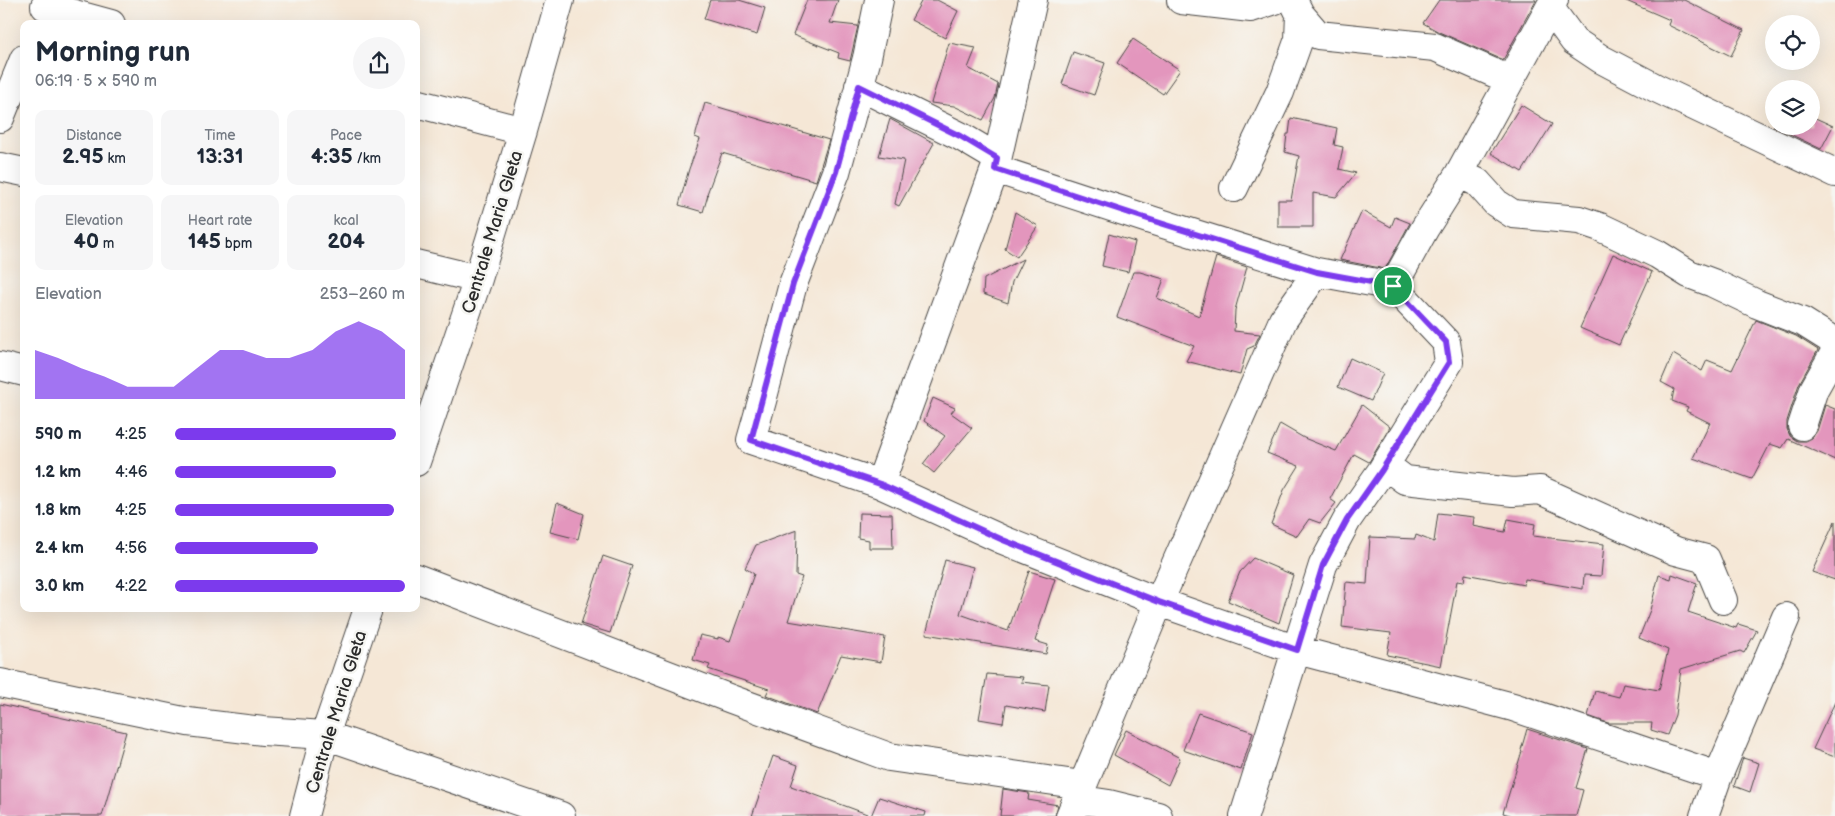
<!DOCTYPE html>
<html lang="en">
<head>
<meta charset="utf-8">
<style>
  :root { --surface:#fff; --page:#f6f6f7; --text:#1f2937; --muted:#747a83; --accent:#7c3aed }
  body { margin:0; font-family:"Balsamiq Sans",sans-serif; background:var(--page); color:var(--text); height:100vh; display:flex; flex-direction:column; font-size:19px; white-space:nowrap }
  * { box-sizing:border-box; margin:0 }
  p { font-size:16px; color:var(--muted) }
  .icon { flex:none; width:28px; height:28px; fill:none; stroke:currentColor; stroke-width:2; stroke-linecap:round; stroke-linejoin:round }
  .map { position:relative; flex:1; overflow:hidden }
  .drawer { position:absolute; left:20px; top:20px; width:400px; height:592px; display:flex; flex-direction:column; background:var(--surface); border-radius:10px; box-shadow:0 5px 20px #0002 }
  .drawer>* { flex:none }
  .controls { position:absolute; left:1765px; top:15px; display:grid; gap:10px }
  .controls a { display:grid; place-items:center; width:55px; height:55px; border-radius:50%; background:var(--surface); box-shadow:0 5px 20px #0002; font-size:25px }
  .pin { position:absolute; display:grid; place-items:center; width:42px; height:42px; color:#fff; margin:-21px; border:2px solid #fff; border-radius:50%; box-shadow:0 1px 5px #0007 }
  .round { display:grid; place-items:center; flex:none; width:52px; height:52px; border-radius:26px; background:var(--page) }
  .headline { display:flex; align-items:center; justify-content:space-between; height:85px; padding:0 15px }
  h1 { font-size:28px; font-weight:700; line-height:38px }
  .figures { display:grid; grid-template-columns:repeat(3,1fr); gap:8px; height:85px; padding:5px 15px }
  .figures div { display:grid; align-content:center; border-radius:10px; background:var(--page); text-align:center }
  .figures b { font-size:21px; font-weight:700 }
  .figures small { font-size:14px; font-weight:400 }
  .figures p { font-size:14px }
  .chart { height:140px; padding:10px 15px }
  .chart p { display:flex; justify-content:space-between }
  .chart svg { width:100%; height:90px; margin-top:5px; fill:var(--accent); opacity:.7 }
  ul { padding:0 15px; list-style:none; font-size:16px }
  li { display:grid; grid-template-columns:80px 60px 1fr; align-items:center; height:38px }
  li i { height:12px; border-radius:6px; background:var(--accent) }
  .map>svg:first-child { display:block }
  .building { fill:#e396bd }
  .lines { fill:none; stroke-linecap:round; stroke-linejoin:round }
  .minor-casing { stroke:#494745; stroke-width:30 }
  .minor { stroke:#fff; stroke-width:28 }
  .route-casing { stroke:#fff; stroke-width:10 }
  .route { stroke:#7c3aed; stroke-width:6 }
  .labels { text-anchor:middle; stroke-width:5; stroke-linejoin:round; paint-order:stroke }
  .street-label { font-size:18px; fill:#2b2b2b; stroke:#f6f6f2 }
</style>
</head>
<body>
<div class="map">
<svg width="1835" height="816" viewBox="0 0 1835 816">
  <rect width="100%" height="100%" fill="#f6f6f2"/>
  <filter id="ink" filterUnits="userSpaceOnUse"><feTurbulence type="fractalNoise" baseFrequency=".02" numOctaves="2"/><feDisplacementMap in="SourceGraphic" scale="10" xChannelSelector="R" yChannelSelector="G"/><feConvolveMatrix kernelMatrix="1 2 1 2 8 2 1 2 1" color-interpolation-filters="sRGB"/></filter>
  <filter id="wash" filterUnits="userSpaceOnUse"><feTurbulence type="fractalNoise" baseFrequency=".0096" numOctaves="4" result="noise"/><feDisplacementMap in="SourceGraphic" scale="20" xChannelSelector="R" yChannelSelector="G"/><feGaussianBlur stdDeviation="1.12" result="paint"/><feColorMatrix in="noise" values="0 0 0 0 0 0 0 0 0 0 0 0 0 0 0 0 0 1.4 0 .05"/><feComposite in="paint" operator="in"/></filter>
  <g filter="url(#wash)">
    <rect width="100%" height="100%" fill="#f5e7d6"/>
    <g id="blocks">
      <!-- building -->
      <path class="building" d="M 710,0 L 739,0 L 765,8 L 757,35 L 704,19 Z
        M 807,0 L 838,0 L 830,23 L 858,26 L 850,61 L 838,58 L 839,53 L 793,35 Z
        M 922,0 L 937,0 L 958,11 L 945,38 L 911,20 Z
        M 1439,0 L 1536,0 L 1503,60 L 1439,32 L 1423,23 Z
        M 1624,0 L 1684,0 L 1744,30 L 1731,56 L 1668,25 L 1670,20 Z
        M 1133,39 L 1180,70 L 1163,94 L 1117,63 Z
        M 949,43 L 976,48 L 968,68 L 998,84 L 995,98 L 983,120 L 954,106 L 931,103 Z
        M 1073,52 L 1105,63 L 1094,95 L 1062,84 Z
        M 705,103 L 829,140 L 816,181 L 722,153 L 707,194 L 708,195 L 703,212 L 679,205 L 689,169 L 700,139 L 695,137 Z
        M 1521,105 L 1552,124 L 1522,172 L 1491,153 Z
        M 1811,116 L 1833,126 L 1821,149 L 1773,126 L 1811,126 Z
        M 1291,118 L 1337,128 L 1334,145 L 1343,147 L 1339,169 L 1356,173 L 1336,197 L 1313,193 L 1313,227 L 1278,227 L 1278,200 L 1291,200 L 1299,156 L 1285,152 L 1287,134 L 1289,134 Z
        M 890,119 L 934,143 L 899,206 L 895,204 L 904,160 L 879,156 Z
        M 1362,211 L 1391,227 L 1395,217 L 1410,223 L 1385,269 L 1340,260 Z
        M 1015,212 L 1038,226 L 1017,257 L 1005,249 Z
        M 1109,234 L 1135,242 L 1128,272 L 1102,266 Z
        M 1613,254 L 1652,272 L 1619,345 L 1580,328 Z
        M 1216,257 L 1247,267 L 1235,310 L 1234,331 L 1260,334 L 1254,346 L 1247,349 L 1240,375 L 1186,361 L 1194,346 L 1117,317 L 1133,272 L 1140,272 L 1164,279 L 1157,298 L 1199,316 Z
        M 1023,259 L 1012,282 L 1008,303 L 983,294 L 984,279 Z
        M 1756,320 L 1796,336 L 1818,350 L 1799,384 L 1787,421 L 1787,429 L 1790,436 L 1797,441 L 1806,441 L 1812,438 L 1817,431 L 1825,405 L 1835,409 L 1835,460 L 1788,439 L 1782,448 L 1770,444 L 1752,479 L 1693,458 L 1710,423 L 1686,411 L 1688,407 L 1672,401 L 1674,389 L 1661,382 L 1673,354 L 1702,371 L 1707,360 L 1732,370 Z
        M 1350,358 L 1383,373 L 1371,401 L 1338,387 Z
        M 933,398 L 955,408 L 951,413 L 972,428 L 934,473 L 923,464 L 945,436 L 924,421 Z
        M 1362,405 L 1390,427 L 1369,462 L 1354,454 L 1330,499 L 1336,503 L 1320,523 L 1309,519 L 1297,536 L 1271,524 L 1284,490 L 1299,466 L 1267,453 L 1280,424 L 1304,438 L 1336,451 Z
        M 557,503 L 584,514 L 578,539 L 550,532 Z
        M 859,513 L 892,514 L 893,548 L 869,548 L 869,540 L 858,538 Z
        M 1438,513 L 1474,517 L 1473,526 L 1505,532 L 1508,519 L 1535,524 L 1533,536 L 1604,544 L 1601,576 L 1584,575 L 1583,589 L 1525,579 L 1524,585 L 1465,574 L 1464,582 L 1457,581 L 1441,666 L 1387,655 L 1391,633 L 1342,627 L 1346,582 L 1367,584 L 1370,537 L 1415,539 L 1416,535 L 1434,542 Z
        M 1835,521 L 1835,580 L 1812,572 Z
        M 797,530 L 796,575 L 802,577 L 788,621 L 885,637 L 881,662 L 841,655 L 817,714 L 766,695 L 769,689 L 708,669 L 710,665 L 693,660 L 700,635 L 718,639 L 718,637 L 730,641 L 754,574 L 745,568 L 756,545 Z
        M 603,556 L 632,566 L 610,633 L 581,624 Z
        M 1253,558 L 1293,575 L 1279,623 L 1228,601 L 1240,572 Z
        M 945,560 L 973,567 L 960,614 L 1008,631 L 1029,571 L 1055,579 L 1035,641 L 1048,645 L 1046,654 L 926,634 Z
        M 1672,574 L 1697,583 L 1688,612 L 1736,628 L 1738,624 L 1757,630 L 1744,653 L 1740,651 L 1681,669 L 1675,715 L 1667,735 L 1651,730 L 1652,723 L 1608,723 L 1588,716 L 1595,691 L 1619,697 L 1623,684 L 1659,690 L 1668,650 L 1639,638 L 1650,610 L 1659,575 L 1671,579 Z
        M 987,674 L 1023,677 L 1021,682 L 1049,685 L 1045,712 L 1006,705 L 1003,723 L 979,719 Z
        M 1835,702 L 1835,757 L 1813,749 Z
        M 0,704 L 126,732 L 102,816 L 0,816 Z
        M 1198,713 L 1253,732 L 1241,770 L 1183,750 Z
        M 1527,729 L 1588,749 L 1576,788 L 1583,790 L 1576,816 L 1513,816 L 1503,813 L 1522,751 L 1521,750 Z
        M 1126,730 L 1180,758 L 1168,785 L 1114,755 Z
        M 773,756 L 798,765 L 791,786 L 867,814 L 867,816 L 752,816 Z
        M 1743,758 L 1759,763 L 1750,792 L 1734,786 Z
        M 1003,789 L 1029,793 L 1028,800 L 1058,805 L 1055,816 L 1000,816 Z
        M 879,797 L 926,812 L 925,816 L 871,816 Z"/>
    </g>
  </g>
  <g filter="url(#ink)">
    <use href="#blocks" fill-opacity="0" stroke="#494745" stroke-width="1"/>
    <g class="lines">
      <!-- minor casing -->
      <g class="minor-casing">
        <path id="minor" d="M 879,0 L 867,58 L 836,172 L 793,284 L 762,401 L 751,440 L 880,484 L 1003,540 L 1159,602 L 1297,650 L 1513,707 L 1718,776
          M 1181,0 L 1251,8 L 1275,0
          M 45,6 L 111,24
          M 1550,8 L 1574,41 L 1601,59 L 1656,88 L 1835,173
          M 1300,14 L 1318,35 L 1435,47 L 1510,80
          M 859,86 L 960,136 L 997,158
          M 416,103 L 523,131
          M 0,118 L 24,59
          M 0,167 L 24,172
          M 995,169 L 1154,221 L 1317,272 L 1393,286 L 1446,342 L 1449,362 L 1382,470 L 1347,520 L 1323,565 L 1244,816
          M 1459,174 L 1477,182 L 1496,203 L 1513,214 L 1579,220 L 1600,227 L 1657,254 L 1689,274 L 1713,283 L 1757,304 L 1803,322 L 1835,342
          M 1234,188 L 1280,92 L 1299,39 L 1300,14 L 1296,6
          M 416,264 L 478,279
          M 1393,286 L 1425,228 L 1459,174 L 1554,0
          M 0,366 L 24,372
          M 1802,426 L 1814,389 L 1835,352
          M 416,462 L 478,279 L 523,131 L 560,0
          M 1385,465 L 1405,480 L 1513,492 L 1540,490 L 1676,551 L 1706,559 L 1723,600
          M 880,484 L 995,169 L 1033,0
          M 416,578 L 731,699 L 889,757 L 1082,785
          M 0,683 L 188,722 L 263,731 L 325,735 L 561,816
          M 1076,799 L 1109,804 L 1158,816
          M 304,816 L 325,735 L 368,609
          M 1070,816 L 1159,602 L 1283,320 L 1317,272
          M 1704,816 L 1718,776 L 1786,617"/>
      </g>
      <!-- minor -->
      <use href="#minor" class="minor"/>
    </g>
  </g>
  <g class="lines" filter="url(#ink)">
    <!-- route casing -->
    <g class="route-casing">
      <path id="route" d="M 859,86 L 960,136 L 997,158 L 995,169 L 1154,221 L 1317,272 L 1393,286 L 1446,342 L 1449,362 L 1382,470 L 1347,520 L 1323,565 L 1297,650 L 1159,602 L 1003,540 L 880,484 L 751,440 L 793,284 L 836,172 Z"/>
    </g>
    <!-- route -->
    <use href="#route" class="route"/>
  </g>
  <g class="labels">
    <!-- street labels -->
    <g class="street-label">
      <text transform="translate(492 232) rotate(-73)" y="6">Centrale Maria Gleta</text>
      <text transform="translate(336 712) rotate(-73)" y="6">Centrale Maria Gleta</text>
    </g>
  </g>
</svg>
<div class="controls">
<a><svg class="icon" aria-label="locate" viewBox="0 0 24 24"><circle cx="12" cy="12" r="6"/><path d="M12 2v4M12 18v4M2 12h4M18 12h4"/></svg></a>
<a><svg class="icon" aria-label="layers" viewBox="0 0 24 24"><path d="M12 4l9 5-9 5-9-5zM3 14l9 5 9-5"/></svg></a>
</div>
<div class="pin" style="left:1393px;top:286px;background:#1e9e55"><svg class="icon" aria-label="arrive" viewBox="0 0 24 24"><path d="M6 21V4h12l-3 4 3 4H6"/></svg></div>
<section class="drawer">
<div class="headline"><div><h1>Morning run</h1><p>06:19 · 5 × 590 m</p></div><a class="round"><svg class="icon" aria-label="share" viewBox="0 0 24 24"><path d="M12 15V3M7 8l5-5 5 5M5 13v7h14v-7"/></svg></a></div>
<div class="figures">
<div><p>Distance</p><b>2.95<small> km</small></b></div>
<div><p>Time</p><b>13:31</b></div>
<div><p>Pace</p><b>4:35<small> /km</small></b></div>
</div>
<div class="figures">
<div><p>Elevation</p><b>40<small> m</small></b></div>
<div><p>Heart rate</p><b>145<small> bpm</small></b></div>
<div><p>kcal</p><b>204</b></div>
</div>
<div class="chart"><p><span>Elevation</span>253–260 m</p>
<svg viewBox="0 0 160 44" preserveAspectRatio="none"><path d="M0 44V20L10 24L20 29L30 33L40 38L50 38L60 38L70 29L80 20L90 20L100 24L110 24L120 20L130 11L140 6L150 11L160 20V44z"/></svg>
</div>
<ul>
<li><b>590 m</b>4:25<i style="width:96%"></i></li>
<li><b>1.2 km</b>4:46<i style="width:70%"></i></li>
<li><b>1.8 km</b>4:25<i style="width:95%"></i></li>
<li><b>2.4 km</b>4:56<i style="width:62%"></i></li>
<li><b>3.0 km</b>4:22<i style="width:100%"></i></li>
</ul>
</section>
</div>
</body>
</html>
